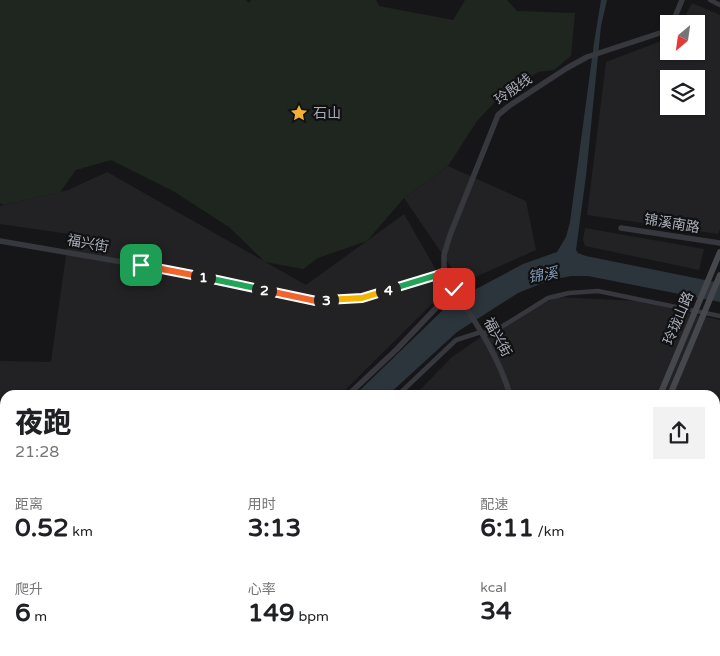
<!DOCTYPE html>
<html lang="zh">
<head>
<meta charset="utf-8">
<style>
  :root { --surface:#fff; --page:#f2f2f2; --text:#202124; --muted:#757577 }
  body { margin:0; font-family:"Varela Round","Noto Sans SC",sans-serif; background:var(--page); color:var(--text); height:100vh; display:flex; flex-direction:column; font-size:19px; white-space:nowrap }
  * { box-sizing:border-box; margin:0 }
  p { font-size:16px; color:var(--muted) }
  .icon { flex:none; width:28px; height:28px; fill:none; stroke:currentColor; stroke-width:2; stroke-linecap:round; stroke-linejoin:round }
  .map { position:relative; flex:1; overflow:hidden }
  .drawer { position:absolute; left:0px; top:390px; width:720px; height:266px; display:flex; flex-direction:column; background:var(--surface); border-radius:15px 15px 0 0; box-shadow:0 1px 4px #0004 }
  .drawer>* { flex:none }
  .needle { width:32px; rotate:209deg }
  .tools { position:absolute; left:660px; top:15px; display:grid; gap:10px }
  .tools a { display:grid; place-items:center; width:45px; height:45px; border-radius:0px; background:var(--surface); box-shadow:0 1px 4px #0004; font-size:25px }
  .pin { position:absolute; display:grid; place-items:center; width:42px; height:42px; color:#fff; margin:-21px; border-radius:10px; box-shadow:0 2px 8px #0006 }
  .km { position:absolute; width:25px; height:25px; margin:-12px; border-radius:50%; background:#222; color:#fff; font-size:14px; line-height:25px; text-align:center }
  .round { display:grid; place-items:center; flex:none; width:52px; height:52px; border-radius:0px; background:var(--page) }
  .overview { display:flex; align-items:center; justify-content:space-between; height:85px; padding:0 15px }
  h1 { font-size:28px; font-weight:800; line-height:38px }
  .stats { display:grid; grid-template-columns:repeat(3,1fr); gap:8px; height:85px; padding:5px 15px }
  .stats div { display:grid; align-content:center }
  .stats b { font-size:25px; font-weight:800 }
  .stats small { font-size:14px; font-weight:400 }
  .stats p { font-size:14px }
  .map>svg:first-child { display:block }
  .built { fill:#222225; fill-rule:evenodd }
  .green { fill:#1e261f }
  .water { fill:#2c353c }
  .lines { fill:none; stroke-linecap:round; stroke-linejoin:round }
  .minor { stroke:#37383d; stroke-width:4.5 }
  .tertiary { stroke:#37383d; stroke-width:5.5 }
  .secondary { stroke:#45474d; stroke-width:6 }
  .primary { stroke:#53555c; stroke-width:7 }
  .trunk { stroke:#5b5e65; stroke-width:7 }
  .split-1-casing { stroke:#fff; stroke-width:10 }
  .split-2-casing { stroke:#fff; stroke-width:10 }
  .split-3-casing { stroke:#fff; stroke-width:10 }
  .split-4-casing { stroke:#fff; stroke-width:10 }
  .split-5-casing { stroke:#fff; stroke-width:10 }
  .split-6-casing { stroke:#fff; stroke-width:10 }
  .split-1 { stroke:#f0652b; stroke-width:6 }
  .split-2 { stroke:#22a559; stroke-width:6 }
  .split-3 { stroke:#f0652b; stroke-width:6 }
  .split-4 { stroke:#f5b400; stroke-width:6 }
  .split-5 { stroke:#22a559; stroke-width:6 }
  .split-6 { stroke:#f5b400; stroke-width:6 }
  .labels { text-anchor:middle; stroke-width:4.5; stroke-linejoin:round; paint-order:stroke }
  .street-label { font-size:14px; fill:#a8adb8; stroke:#111113 }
  .poi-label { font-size:14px; fill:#a8adb8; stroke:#111113; text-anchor:start }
  .water-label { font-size:15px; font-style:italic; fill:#7f9bb3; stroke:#111113 }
</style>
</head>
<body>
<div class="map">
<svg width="720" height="656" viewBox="0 0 720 656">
  <rect width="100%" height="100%" fill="#161618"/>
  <!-- built -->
  <path class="built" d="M 692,3 L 720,15 L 720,229 L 718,234 L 587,215 L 606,62 L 669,38 L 669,51 L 696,51 L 696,24 L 681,24 ZM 669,79 L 696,79 L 696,106 L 669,106 Z
    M 448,166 L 526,201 L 536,250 L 462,283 L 404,198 Z
    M 107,172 L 306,285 L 404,214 L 447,289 L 340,395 L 5,395 L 5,484 L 0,483 L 0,361 L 51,362 L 69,234 L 0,224 L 0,206 L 68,190 Z
    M 585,228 L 704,249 L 699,270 L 585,246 L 583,240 Z
    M 557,297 L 638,301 L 720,320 L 720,484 L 715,485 L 715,395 L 415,395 L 452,357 L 500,324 Z
    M 720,564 L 720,617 L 715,617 L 715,565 Z
    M 613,651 L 702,651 L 703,656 L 613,656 Z"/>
  <!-- green -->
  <path class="green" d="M 0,0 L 246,0 L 249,3 L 251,0 L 376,0 L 379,6 L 453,20 L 465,0 L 507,0 L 517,11 L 575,13 L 571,56 L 554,70 L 538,72 L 499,98 L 477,121 L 448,166 L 404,198 L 367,241 L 318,258 L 303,269 L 265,262 L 229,227 L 173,191 L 111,160 L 76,170 L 60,192 L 4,205 L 0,203 Z
    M 0,581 L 5,584 L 5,615 L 0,618 Z
    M 619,651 L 646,651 L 657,656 L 615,656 Z"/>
  <!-- water -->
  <path class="water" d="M 601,0 L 607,0 L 601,26 L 586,176 L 576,250 L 578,253 L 586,256 L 720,283 L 720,302 L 588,276 L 571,276 L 550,280 L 518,293 L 457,332 L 388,395 L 355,395 L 446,307 L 465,295 L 523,264 L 557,252 L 566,237 L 570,222 L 594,43 Z"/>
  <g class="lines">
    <!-- minor -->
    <path class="minor" d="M 710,0 L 720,5
      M 398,395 L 456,340 L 481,332 L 490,334 L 548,298 L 569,293 L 598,291 L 720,316
      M 715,561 L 720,560
      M 313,651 L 316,656
      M 659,651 L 668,656
      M 383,656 L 384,651
      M 483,656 L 484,651
      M 676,656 L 677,651"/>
    <!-- tertiary -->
    <path class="tertiary" d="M 672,24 L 682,0
      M 621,228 L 720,243
      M 0,241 L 192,274 L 316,301 L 362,298 L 444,273 C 468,312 497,350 510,395
      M 444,273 L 444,255 L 450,235 L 498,115 L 509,106 L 567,68 L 587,57 L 669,30
      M 348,395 L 397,349 L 454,289
      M 0,483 L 5,484
      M 280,656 L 288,651"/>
    <!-- secondary -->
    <path class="secondary" d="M 660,395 L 720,252
      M 670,395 L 720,275"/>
    <!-- primary -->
    <path class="primary" d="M 550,656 L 552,651
      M 560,656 L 562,651"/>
    <!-- trunk -->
    <path class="trunk" d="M 715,494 L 720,493
      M 715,502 L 720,501
      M 0,533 L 5,533
      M 0,539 L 5,539"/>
  </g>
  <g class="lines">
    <!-- split-1 casing -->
    <g class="split-1-casing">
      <path id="split-1" d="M 141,265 L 203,277"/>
    </g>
    <!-- split-2 casing -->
    <g class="split-2-casing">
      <path id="split-2" d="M 203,277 L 264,290"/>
    </g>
    <!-- split-3 casing -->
    <g class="split-3-casing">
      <path id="split-3" d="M 264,290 L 316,301 L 326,300"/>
    </g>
    <!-- split-4 casing -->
    <g class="split-4-casing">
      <path id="split-4" d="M 326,300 L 362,298 L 388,290"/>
    </g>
    <!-- split-5 casing -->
    <g class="split-5-casing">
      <path id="split-5" d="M 388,290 L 444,273 L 446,277"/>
    </g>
    <!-- split-6 casing -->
    <g class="split-6-casing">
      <path id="split-6" d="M 446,277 L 454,289"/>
    </g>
    <!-- split-1 -->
    <use href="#split-1" class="split-1"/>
    <!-- split-2 -->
    <use href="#split-2" class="split-2"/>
    <!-- split-3 -->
    <use href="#split-3" class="split-3"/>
    <!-- split-4 -->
    <use href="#split-4" class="split-4"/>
    <!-- split-5 -->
    <use href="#split-5" class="split-5"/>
    <!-- split-6 -->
    <use href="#split-6" class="split-6"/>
  </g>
  <!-- icons -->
  <defs>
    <g id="sight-bare" transform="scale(1.35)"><path d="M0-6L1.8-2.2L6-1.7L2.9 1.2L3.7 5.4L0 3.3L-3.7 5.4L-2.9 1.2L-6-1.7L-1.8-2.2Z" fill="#f2b134" stroke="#111113" stroke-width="2.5" paint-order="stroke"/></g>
  </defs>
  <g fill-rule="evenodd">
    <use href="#sight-bare" x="299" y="113"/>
  </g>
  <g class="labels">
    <!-- street labels -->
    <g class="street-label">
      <text transform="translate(513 89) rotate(-35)" y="5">玲殷线</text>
      <text transform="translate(672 223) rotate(9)" y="5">锦溪南路</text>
      <text transform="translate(88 243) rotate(10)" y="5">福兴街</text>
      <text transform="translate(678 318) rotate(-67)" y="5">玲珑山路</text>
      <text transform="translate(498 337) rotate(61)" y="5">福兴街</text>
    </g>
    <!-- poi labels -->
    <g class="poi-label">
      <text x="313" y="118">石山</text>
    </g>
    <!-- water labels -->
    <g class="water-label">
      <text transform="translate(543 275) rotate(-10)" y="5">锦溪</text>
    </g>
  </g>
</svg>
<div class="tools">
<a><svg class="needle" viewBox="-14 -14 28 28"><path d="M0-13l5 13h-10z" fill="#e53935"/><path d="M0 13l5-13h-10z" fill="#757577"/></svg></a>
<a><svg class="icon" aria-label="layers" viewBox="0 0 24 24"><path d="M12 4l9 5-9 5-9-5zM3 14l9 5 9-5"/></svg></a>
</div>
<div class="pin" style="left:141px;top:265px;background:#1e9e55"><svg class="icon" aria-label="arrive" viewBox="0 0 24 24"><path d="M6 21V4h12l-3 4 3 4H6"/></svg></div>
<div class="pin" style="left:454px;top:289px;background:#d93025"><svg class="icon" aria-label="check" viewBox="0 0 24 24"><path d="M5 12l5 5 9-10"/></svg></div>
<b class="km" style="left:203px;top:277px">1</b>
<b class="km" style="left:264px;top:290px">2</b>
<b class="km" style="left:326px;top:300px">3</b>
<b class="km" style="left:388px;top:290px">4</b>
<section class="drawer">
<div class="overview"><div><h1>夜跑</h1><p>21:28</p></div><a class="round"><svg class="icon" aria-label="share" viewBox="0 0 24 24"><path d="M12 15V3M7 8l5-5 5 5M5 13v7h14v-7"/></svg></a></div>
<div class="stats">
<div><p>距离</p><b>0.52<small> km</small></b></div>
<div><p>用时</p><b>3:13</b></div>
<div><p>配速</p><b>6:11<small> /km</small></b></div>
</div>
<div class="stats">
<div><p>爬升</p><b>6<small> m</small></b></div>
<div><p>心率</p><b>149<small> bpm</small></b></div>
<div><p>kcal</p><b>34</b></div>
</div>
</section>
</div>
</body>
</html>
